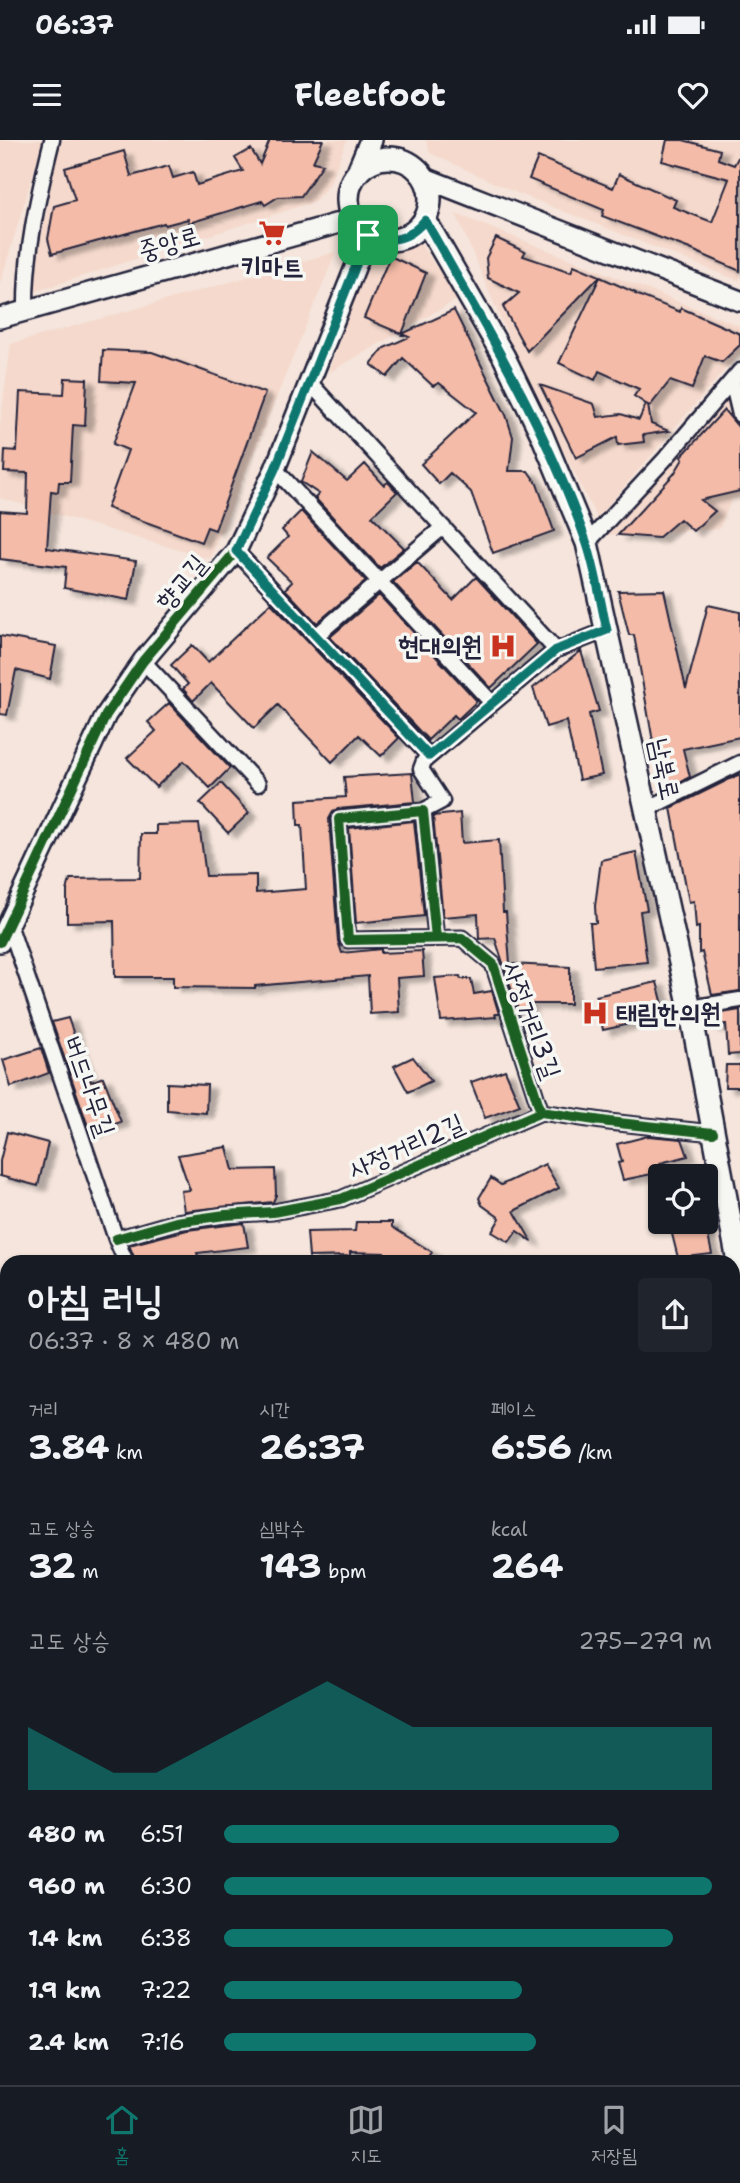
<!DOCTYPE html>
<html lang="ko">
<head>
<meta charset="utf-8">
<style>
  :root { --surface:#171b24; --page:#20242c; --text:#f1f3f6; --muted:#9ea1a6; --line:#363941; --accent:#0f766e }
  body { margin:0; font-family:"Shantell Sans","Poor Story",sans-serif; background:var(--page); color:var(--text); height:100vh; display:flex; flex-direction:column; font-size:26px; white-space:nowrap }
  * { box-sizing:border-box; margin:0 }
  p { font-size:23px; color:var(--muted) }
  .icon { flex:none; width:38px; height:38px; fill:none; stroke:currentColor; stroke-width:2; stroke-linecap:round; stroke-linejoin:round }
  .map { position:relative; flex:1; overflow:hidden }
  .panel { position:absolute; left:0px; top:1115px; width:740px; height:831px; display:flex; flex-direction:column; background:var(--surface); border-radius:21px 21px 0 0; box-shadow:0 2px 5px #0004 }
  .panel>* { flex:none }
  .tools { position:absolute; left:648px; top:1024px; display:grid; gap:14px }
  .tools a { display:grid; place-items:center; width:70px; height:70px; border-radius:7px; background:var(--surface); box-shadow:0 2px 5px #0004; font-size:35px }
  .pin { position:absolute; display:grid; place-items:center; width:60px; height:60px; color:#fff; margin:-30px; border-radius:14px; box-shadow:0 4px 10px #0006 }
  .round { display:grid; place-items:center; flex:none; width:74px; height:74px; border-radius:7px; background:var(--page) }
  .summary { display:flex; align-items:center; justify-content:space-between; height:119px; padding:0 28px }
  h1 { font-size:38px; font-weight:700; line-height:52px }
  .metrics { display:grid; grid-template-columns:repeat(3,1fr); gap:10px; height:119px; padding:7px 28px }
  .metrics div { display:grid; align-content:center }
  .metrics b { font-size:35px; font-weight:700 }
  .metrics small { font-size:19px; font-weight:400 }
  .metrics p { font-size:19px }
  .chart { height:196px; padding:14px 28px }
  .chart p { display:flex; justify-content:space-between }
  .chart svg { width:100%; height:126px; margin-top:7px; fill:var(--accent); opacity:.7 }
  ul { padding:0 28px; list-style:none; font-size:23px }
  li { display:grid; grid-template-columns:112px 84px 1fr; align-items:center; height:52px }
  li i { height:18px; border-radius:9px; background:var(--accent) }
  .status { display:flex; justify-content:space-between; align-items:center; height:49px; padding:0 35px; background:var(--surface); direction:ltr }
  .status svg { height:19px; fill:currentColor }
  header { display:flex; justify-content:space-between; align-items:center; height:91px; padding:0 28px; background:var(--surface); font-size:32px; font-weight:700 }
  .tabs { display:flex; justify-content:space-around; align-items:center; height:98px; border-top:2px solid var(--line); background:var(--surface); font-size:19px; color:var(--muted) }
  .tabs a { display:grid; justify-items:center; gap:4px }
  .tabs .on { color:var(--accent) }
  .map>svg:first-child { display:block }
  .built { fill:#f5d9cc }
  .building { fill:#f4bca8; stroke:#22223b; stroke-width:2; filter:url(#shadow) }
  .lines { fill:none; stroke-linecap:round; stroke-linejoin:round }
  .minor-tunnel { stroke:#cbbebc; stroke-width:14; stroke-dasharray:14 7; stroke-linecap:butt }
  .minor-casing { stroke:#22223b; stroke-width:19 }
  .tertiary-casing { stroke:#22223b; stroke-width:24 }
  .secondary-casing { stroke:#22223b; stroke-width:26 }
  .minor { stroke:#f6f6f2; stroke-width:14 }
  .tertiary { stroke:#f6f6f2; stroke-width:19 }
  .secondary { stroke:#f6f6f2; stroke-width:21 }
  .cycleway-casing { stroke:#f6f6f2; stroke-width:15 }
  .cycleway { stroke:#1b5e20; stroke-width:10 }
  .route-casing { stroke:#fff; stroke-width:14 }
  .route { stroke:#0f766e; stroke-width:9 }
  .labels { text-anchor:middle; stroke-width:7; stroke-linejoin:round; paint-order:stroke }
  .street-label { font-size:26px; fill:#22223b; stroke:#f6f6f2 }
  .poi-label { font-size:26px; font-weight:bold; fill:#22223b; stroke:#f6f6f2 }
</style>
</head>
<body>
<div class="status"><b>06:37</b><svg viewBox="0 0 49 12"><path d="M0 12V9h3v3zM5 12V6h3v6zM10 12V3h3v9zM15 12V0h3v12zM26 1h20v11H26zM47 4h2v5h-2z"/></svg></div>
<header><svg class="icon" aria-label="menu" viewBox="0 0 24 24"><path d="M4 6h16M4 12h16M4 18h16"/></svg>Fleetfoot<svg class="icon" aria-label="heart" viewBox="0 0 24 24"><path d="M12 20l-8-8c-3-5 5-10 8-4 3-6 11-1 8 4z"/></svg></header>
<div class="map">
<svg width="740" height="1945" viewBox="0 0 740 1945">
  <defs>
    <filter id="shadow"><feDropShadow dx="8" dy="4.5" stdDeviation="2" flood-color="#0004"/></filter>
  </defs>
  <rect width="100%" height="100%" fill="#f5e5dc"/>
  <filter id="ink" filterUnits="userSpaceOnUse"><feTurbulence type="fractalNoise" baseFrequency=".0143" numOctaves="2"/><feDisplacementMap in="SourceGraphic" scale="14" xChannelSelector="R" yChannelSelector="G"/><feConvolveMatrix kernelMatrix="1 2 1 2 8 2 1 2 1" color-interpolation-filters="sRGB"/></filter>
  <g filter="url(#ink)">
    <!-- built -->
    <path class="built" d="M 0,0 L 43,0 L 0,144 Z
      M 60,0 L 347,0 L 329,45 L 313,62 L 30,153 Z
      M 426,0 L 740,0 L 740,141 L 510,50 L 430,13 Z
      M 456,74 L 740,186 L 740,212 L 597,378 L 519,222 Z
      M 417,99 L 458,159 L 328,233 L 371,111 Z
      M 336,112 L 210,419 L 0,358 L 0,284 L 11,204 Z
      M 740,242 L 740,358 L 732,359 L 719,389 L 605,395 Z"/>
    <!-- building -->
    <path class="building" d="M 270,0 L 323,0 L 313,22 L 323,24 L 301,56 L 278,57 L 265,65 L 262,61 L 189,83 L 188,79 L 165,85 L 164,83 L 52,114 L 48,99 L 54,66 L 75,60 L 65,28 L 124,11 L 131,36 L 169,26 L 173,38 L 193,32 L 197,45 L 243,31 L 235,18 L 251,9 L 260,24 Z
      M 667,0 L 683,0 L 720,10 L 718,19 L 734,25 L 740,14 L 740,131 L 690,109 L 602,76 L 604,70 L 529,39 L 538,17 L 613,48 L 619,34 L 676,60 L 673,67 L 712,82 L 729,39 L 662,21 Z
      M 496,98 L 525,112 L 523,116 L 571,132 L 574,125 L 600,136 L 527,211 L 503,167 L 519,153 L 488,138 L 486,118 Z
      M 390,116 L 426,133 L 402,194 L 454,170 L 506,275 L 513,297 L 509,331 L 528,331 L 537,344 L 554,391 L 493,413 L 471,352 L 450,333 L 439,344 L 421,324 L 476,272 L 439,243 L 433,246 L 403,218 L 387,237 L 371,224 L 384,208 L 409,197 L 364,178 Z
      M 600,137 L 636,153 L 635,154 L 680,172 L 681,168 L 740,194 L 740,205 L 722,222 L 705,216 L 692,249 L 670,241 L 650,266 L 648,265 L 651,284 L 669,291 L 643,295 L 644,302 L 618,305 L 617,297 L 576,318 L 540,245 L 594,264 L 598,277 L 621,274 L 639,280 L 646,264 L 634,256 L 639,249 L 599,231 L 595,240 L 559,223 Z
      M 103,210 L 152,212 L 265,253 L 215,390 L 207,387 L 201,402 L 107,368 L 128,310 L 113,304 L 136,243 L 101,241 Z
      M 65,238 L 87,239 L 85,286 L 73,285 L 70,342 L 59,342 L 58,352 L 51,351 L 47,408 L 136,421 L 129,460 L 64,448 L 66,427 L 0,419 L 0,371 L 27,373 L 28,333 L 4,332 L 5,310 L 17,311 L 20,252 L 64,254 Z
      M 724,270 L 740,289 L 740,351 L 701,360 L 715,371 L 693,391 L 680,379 L 658,398 L 618,395 L 674,334 L 683,319 L 681,317 Z
      M 313,312 L 347,341 L 365,324 L 384,345 L 388,342 L 397,352 L 372,376 L 404,408 L 380,428 L 315,358 L 319,354 L 301,342 Z
      M 301,371 L 366,441 L 317,483 L 285,449 L 292,442 L 267,418 L 288,397 L 282,390 Z
      M 417,422 L 453,460 L 476,437 L 537,504 L 491,548 L 393,442 Z
      M 664,450 L 686,549 L 708,465 L 740,472 L 740,597 L 683,609 L 690,637 L 668,648 L 667,644 L 664,645 L 652,596 L 634,495 L 629,495 L 618,451 Z
      M 379,455 L 477,561 L 458,579 L 454,575 L 428,600 L 330,497 Z
      M 271,463 L 399,598 L 381,616 L 359,595 L 332,622 L 278,565 L 254,588 L 211,543 L 193,561 L 183,549 L 188,544 L 171,525 L 192,505 L 208,522 Z
      M 0,496 L 56,506 L 50,539 L 16,530 L 7,575 L 0,574 Z
      M 581,511 L 599,571 L 589,574 L 602,635 L 579,640 L 566,581 L 546,587 L 533,548 Z
      M 169,563 L 230,628 L 210,648 L 184,621 L 156,647 L 127,618 L 156,591 L 148,582 Z
      M 412,633 L 415,662 L 338,669 L 333,672 L 329,679 L 338,801 L 342,813 L 381,809 L 381,813 L 422,811 L 424,836 L 397,838 L 399,872 L 370,874 L 368,836 L 255,846 L 255,848 L 173,847 L 173,837 L 115,837 L 114,781 L 67,782 L 67,751 L 70,739 L 140,738 L 141,694 L 156,694 L 156,685 L 199,684 L 206,736 L 256,735 L 256,753 L 306,749 L 302,685 L 298,685 L 297,660 L 346,657 L 344,637 Z
      M 740,634 L 740,851 L 712,855 L 702,812 L 699,813 L 699,787 L 696,788 L 694,761 L 689,762 L 671,668 Z
      M 221,643 L 249,673 L 228,693 L 200,663 Z
      M 460,673 L 462,703 L 499,700 L 503,772 L 506,772 L 510,824 L 570,827 L 570,864 L 528,864 L 528,872 L 519,873 L 495,798 L 479,799 L 478,774 L 443,777 L 433,676 Z
      M 414,681 L 424,776 L 356,783 L 349,688 Z
      M 636,712 L 647,770 L 640,771 L 647,822 L 594,827 L 590,783 L 596,783 L 595,766 L 601,720 Z
      M 460,836 L 461,839 L 471,839 L 474,854 L 492,851 L 499,874 L 495,874 L 496,877 L 441,881 L 435,838 Z
      M 657,842 L 666,876 L 603,890 L 596,856 Z
      M 740,870 L 740,914 L 728,915 L 726,884 L 712,887 L 710,875 Z
      M 68,878 L 91,942 L 103,937 L 121,982 L 90,992 L 52,882 Z
      M 41,908 L 49,933 L 11,947 L 3,920 Z
      M 413,917 L 431,941 L 408,952 L 394,926 Z
      M 726,925 L 740,925 L 740,947 L 725,947 Z
      M 505,930 L 520,965 L 485,978 L 471,942 Z
      M 167,943 L 207,945 L 206,973 L 167,970 Z
      M 7,992 L 48,1003 L 38,1046 L 0,1036 L 0,1021 Z
      M 648,996 L 682,999 L 688,1016 L 660,1023 L 661,1032 L 623,1040 L 618,1023 L 622,1022 L 617,1004 Z
      M 227,1007 L 233,1030 L 275,1029 L 276,1055 L 273,1062 L 184,1071 L 181,1051 L 190,1050 L 178,1015 Z
      M 545,1024 L 559,1048 L 514,1071 L 532,1102 L 517,1091 L 509,1102 L 492,1092 L 500,1078 L 482,1065 L 479,1058 L 491,1038 L 501,1045 Z
      M 356,1082 L 392,1082 L 392,1087 L 432,1112 L 426,1122 L 397,1122 L 384,1113 L 350,1112 L 350,1116 L 309,1117 L 307,1092 L 355,1091 Z
      M 669,1082 L 705,1082 L 712,1114 L 678,1118 Z
      M 244,1083 L 248,1107 L 197,1113 L 200,1122 L 136,1122 L 129,1105 L 187,1090 Z"/>
    <g class="lines">
      <!-- minor-tunnel -->
      <path class="minor-tunnel" d="M 733,1400 L 740,1400"/>
      <!-- minor casing -->
      <g class="minor-casing">
        <path id="minor" d="M 26,171 C 25,113 38,56 52,0
          M 732,241 L 740,275
          M 309,242 L 556,510
          M 275,329 L 492,563
          M 587,403 L 665,319 L 740,231
          M 236,411 L 429,616
          M 316,496 L 443,387
          M 143,521 L 258,644
          M 645,670 L 740,623
          M 423,671 L 442,661 L 421,629 L 424,621 L 556,510 L 607,490
          M 9,784 L 116,1099 L 126,1122
          M 436,798 L 423,671 L 339,679 L 348,800 L 462,798 L 493,824 L 541,972
          M 690,868 L 740,860
          M 116,1099 L 176,1082 L 225,1075 L 273,1072 L 341,1059 L 541,972 L 609,982 L 713,993
          M 733,1189 L 740,1189
          M 0,1628 L 7,1629
          M 733,1666 L 740,1667
          M 0,1788 L 7,1788
          M 733,1822 L 740,1822
          M 0,1939 L 105,1945
          M 374,1939 L 375,1945
          M 139,1945 L 139,1939
          M 448,1945 L 448,1939"/>
      </g>
      <!-- tertiary casing -->
      <g class="tertiary-casing">
        <path id="tertiary" d="M 425,38 L 740,161
          M 0,178 L 353,79
          M 0,802 L 106,575 L 143,521 L 236,411 L 275,329 L 368,95
          M 0,1265 L 7,1268"/>
      </g>
      <!-- secondary casing -->
      <g class="secondary-casing">
        <path id="secondary" d="M348 59a41 41 0 1 1 82 0a41 41 0 1 1-82 0Z
          M 359,29 L 371,0
          M 425,80 L 504,217 L 542,295 L 587,403 L 690,868 L 740,1132"/>
      </g>
      <!-- minor -->
      <use href="#minor" class="minor"/>
      <!-- tertiary -->
      <use href="#tertiary" class="tertiary"/>
      <!-- secondary -->
      <use href="#secondary" class="secondary"/>
      <!-- cycleway casing -->
      <g class="cycleway-casing">
        <path id="cycleway" d="M 436,798 L 423,671 L 339,679 L 348,800 L 462,798 L 493,824 L 541,972
          M 0,802 L 106,575 L 143,521 L 236,411 L 275,329 L 368,95
          M 116,1099 L 176,1082 L 225,1075 L 273,1072 L 341,1059 L 541,972 L 609,982 L 713,993"/>
      </g>
      <!-- cycleway -->
      <use href="#cycleway" class="cycleway"/>
    </g>
  </g>
  <g class="lines" filter="url(#ink)">
    <!-- route casing -->
    <g class="route-casing">
      <path id="route" d="M 425,80 C 484,184 546,287 586,401 C 596,429 600,461 607,490 L 556,510 L 429,616 L 236,411 L 275,329 L 368,95 C 391,104 409,100 425,80 Z"/>
    </g>
    <!-- route -->
    <use href="#route" class="route"/>
  </g>
  <!-- icons -->
  <defs>
    <g id="supermarket-bare" transform="scale(2.1)"><path d="M-6-5.5h2.5l.6 2H6L4.5 2H-2.5L-4.4-4H-6ZM-1.5 3.2a1.3 1.3 0 1 0 .1 0ZM3 3.2a1.3 1.3 0 1 0 .1 0Z" fill="#c8321e" stroke="#f6f6f2" stroke-width="2.5" paint-order="stroke"/></g>
    <g id="hospital-bare" transform="scale(2.1)"><path d="M-5-5h3v3.5h4V-5h3V5h-3V1.5h-4V5h-3Z" fill="#c8321e" stroke="#f6f6f2" stroke-width="2.5" paint-order="stroke"/></g>
  </defs>
  <g fill-rule="evenodd">
    <use href="#supermarket-bare" x="272" y="93"/>
    <use href="#hospital-bare" x="503" y="506"/>
    <use href="#hospital-bare" x="595" y="873"/>
  </g>
  <g class="labels">
    <!-- street labels -->
    <g class="street-label">
      <text transform="translate(169 103) rotate(-16)" y="9">중앙로</text>
      <text transform="translate(181 442) rotate(-50)" y="9">향교길</text>
      <text transform="translate(665 629) rotate(78)" y="9">남북로</text>
      <text transform="translate(532 880) rotate(70)" y="9">사정거리3길</text>
      <text transform="translate(90 946) rotate(71)" y="9">버드나무길</text>
      <text transform="translate(406 1006) rotate(-24)" y="9">사정거리2길</text>
    </g>
    <!-- poi labels -->
    <g class="poi-label">
      <text x="272" y="136">키마트</text>
      <text x="482" y="515" text-anchor="end">현대의원</text>
      <text x="616" y="882" text-anchor="start">태림한의원</text>
    </g>
  </g>
</svg>
<div class="tools">
<a><svg class="icon" aria-label="locate" viewBox="0 0 24 24"><circle cx="12" cy="12" r="6"/><path d="M12 2v4M12 18v4M2 12h4M18 12h4"/></svg></a>
</div>
<div class="pin" style="left:368px;top:95px;background:#1e9e55"><svg class="icon" aria-label="arrive" viewBox="0 0 24 24"><path d="M6 21V4h12l-3 4 3 4H6"/></svg></div>
<section class="panel">
<div class="summary"><div><h1>아침 러닝</h1><p>06:37 · 8 × 480 m</p></div><a class="round"><svg class="icon" aria-label="share" viewBox="0 0 24 24"><path d="M12 15V3M7 8l5-5 5 5M5 13v7h14v-7"/></svg></a></div>
<div class="metrics">
<div><p>거리</p><b>3.84<small> km</small></b></div>
<div><p>시간</p><b>26:37</b></div>
<div><p>페이스</p><b>6:56<small> /km</small></b></div>
</div>
<div class="metrics">
<div><p>고도 상승</p><b>32<small> m</small></b></div>
<div><p>심박수</p><b>143<small> bpm</small></b></div>
<div><p>kcal</p><b>264</b></div>
</div>
<div class="chart"><p><span>고도 상승</span>275–279 m</p>
<svg viewBox="0 0 160 44" preserveAspectRatio="none"><path d="M0 44V22L10 30L20 38L30 38L40 30L50 22L60 14L70 6L80 14L90 22L100 22L110 22L120 22L130 22L140 22L150 22L160 22V44z"/></svg>
</div>
<ul>
<li><b>480 m</b>6:51<i style="width:81%"></i></li>
<li><b>960 m</b>6:30<i style="width:100%"></i></li>
<li><b>1.4 km</b>6:38<i style="width:92%"></i></li>
<li><b>1.9 km</b>7:22<i style="width:61%"></i></li>
<li><b>2.4 km</b>7:16<i style="width:64%"></i></li>
</ul>
</section>
</div>
<nav class="tabs">
<a class="on"><svg class="icon" aria-label="home" viewBox="0 0 24 24"><path d="M3 11l9-7 9 7M6 9v11h12V9"/></svg>홈</a>
<a><svg class="icon" aria-label="map" viewBox="0 0 24 24"><path d="M3 6l6-2 6 2 6-2v14l-6 2-6-2-6 2zM9 4v14M15 6v14"/></svg>지도</a>
<a><svg class="icon" aria-label="saved" viewBox="0 0 24 24"><path d="M7 4h10v16l-5-4-5 4z"/></svg>저장됨</a>
</nav>
</body>
</html>
